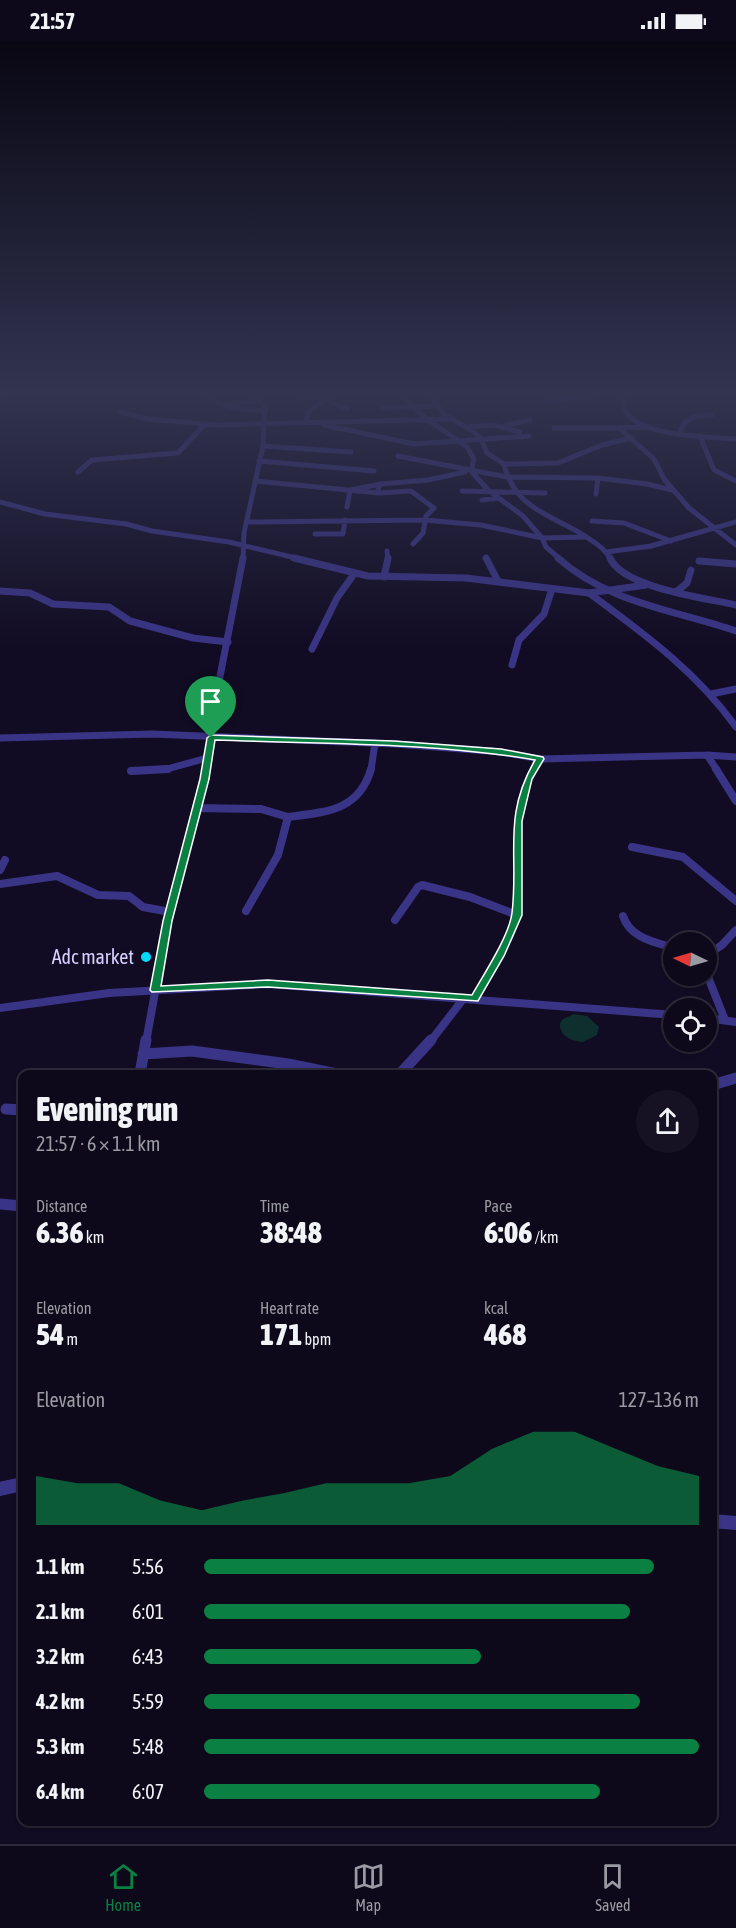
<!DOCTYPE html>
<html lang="en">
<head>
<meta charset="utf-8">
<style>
  :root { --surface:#0d091a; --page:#161223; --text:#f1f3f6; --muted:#9a9aa2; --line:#2d2a39; --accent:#0b8043 }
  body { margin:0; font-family:"Asap Condensed",sans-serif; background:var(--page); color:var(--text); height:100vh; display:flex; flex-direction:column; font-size:22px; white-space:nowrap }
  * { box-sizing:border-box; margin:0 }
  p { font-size:20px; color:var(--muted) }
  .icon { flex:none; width:33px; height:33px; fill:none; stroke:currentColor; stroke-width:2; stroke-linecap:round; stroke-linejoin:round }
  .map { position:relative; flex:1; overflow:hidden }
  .details { position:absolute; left:18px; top:1028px; width:699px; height:756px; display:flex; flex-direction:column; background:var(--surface); border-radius:12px; box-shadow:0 2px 4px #0004,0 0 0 2px var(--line) }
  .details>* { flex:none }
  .needle { width:39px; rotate:275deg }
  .fabs { position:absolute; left:663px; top:890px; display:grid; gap:12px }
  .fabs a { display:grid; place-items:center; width:54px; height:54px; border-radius:50%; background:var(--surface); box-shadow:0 2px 4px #0004,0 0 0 2px var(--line); font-size:30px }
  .pin { position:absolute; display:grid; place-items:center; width:51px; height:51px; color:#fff; margin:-62px -26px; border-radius:50% 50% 50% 0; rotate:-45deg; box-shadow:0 0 6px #0007 }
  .pin .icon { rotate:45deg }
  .round { display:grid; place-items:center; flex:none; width:63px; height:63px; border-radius:32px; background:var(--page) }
  .headline { display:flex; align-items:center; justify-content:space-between; height:102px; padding:0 18px }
  h1 { font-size:33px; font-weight:800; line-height:45px }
  .figures { display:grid; grid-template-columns:repeat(3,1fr); gap:9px; height:102px; padding:6px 18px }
  .figures div { display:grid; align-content:center }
  .figures b { font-size:30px; font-weight:800 }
  .figures small { font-size:16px; font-weight:400 }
  .figures p { font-size:16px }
  .chart { height:168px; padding:12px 18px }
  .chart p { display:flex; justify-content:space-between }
  .chart svg { width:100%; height:108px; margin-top:6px; fill:var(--accent); opacity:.7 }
  ul { padding:0 18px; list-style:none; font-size:20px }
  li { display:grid; grid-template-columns:96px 72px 1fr; align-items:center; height:45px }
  li i { height:15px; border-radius:8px; background:var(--accent) }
  .status { display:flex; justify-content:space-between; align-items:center; height:42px; padding:0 30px; background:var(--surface); direction:ltr }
  .status svg { height:16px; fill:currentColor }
  .menu { display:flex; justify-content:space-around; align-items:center; height:84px; border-top:2px solid var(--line); background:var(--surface); font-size:16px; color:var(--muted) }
  .menu a { display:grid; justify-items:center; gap:3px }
  .menu .current { color:var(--accent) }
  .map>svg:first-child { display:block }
  .green { fill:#0f2e2e }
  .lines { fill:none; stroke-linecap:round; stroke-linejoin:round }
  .minor-far4 { stroke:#3a3486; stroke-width:5 }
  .minor-far3 { stroke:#3a3486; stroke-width:7 }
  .minor-far2 { stroke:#3a3486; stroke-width:8 }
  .minor-far1 { stroke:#3a3486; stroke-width:11 }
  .minor { stroke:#3a3486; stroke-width:14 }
  .route { fill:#0b8043; stroke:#fff; stroke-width:1.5; fill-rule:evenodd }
  .poi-dot { fill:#00d9fa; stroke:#110c23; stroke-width:2 }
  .labels { text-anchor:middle; stroke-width:6; stroke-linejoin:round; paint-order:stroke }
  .poi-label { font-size:20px; fill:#d6cfff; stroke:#110c23; text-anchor:end }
</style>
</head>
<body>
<div class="status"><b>21:57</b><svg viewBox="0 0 49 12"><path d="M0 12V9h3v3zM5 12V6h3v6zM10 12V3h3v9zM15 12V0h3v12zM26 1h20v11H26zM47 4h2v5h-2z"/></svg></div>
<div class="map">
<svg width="736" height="1802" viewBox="0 0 736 1802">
  <rect width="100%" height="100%" fill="#110c23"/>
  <!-- green -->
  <path class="green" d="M 574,972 L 587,974 L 599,985 L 597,993 L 583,1000 C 571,999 559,994 560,981 L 563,977 Z"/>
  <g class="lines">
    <!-- minor-far4 -->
    <path class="minor-far4" d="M 206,353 C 225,366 244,369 266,368
      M 326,353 L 325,357 L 347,367
      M 429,353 L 445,373 L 473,389 L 481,397 L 487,411 L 504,422 C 515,470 556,473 591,498 C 599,504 606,508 610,517
      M 623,353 C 623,357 623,364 624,367 C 637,395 710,395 736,397
      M 0,355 L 3,353
      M 301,355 L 324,355
      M 545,360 L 596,353
      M 226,363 L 256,358
      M 382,366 L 438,364
      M 119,370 L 149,377 L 216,383 L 450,377
      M 306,377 L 308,370 L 325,357
      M 324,383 L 414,402 L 529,394
      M 506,383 L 530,378
      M 468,385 L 494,383 L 519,390
      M 648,385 L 619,386 L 654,417 L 664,437 L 689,466 L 736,503
      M 554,386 L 619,386
      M 679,392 C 684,375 696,373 712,373
      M 700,394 L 714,428 L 736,439
      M 263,404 L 351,410
      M 398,414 L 507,435 L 598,436 L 647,442 L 672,448
      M 259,419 L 374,429
      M 504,422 L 558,421 L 602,403 L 632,396
      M 78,430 L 92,418 L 178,411 L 205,382
      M 255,439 L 379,451 L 411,449 L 434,466 L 426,474 L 423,491 L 413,502
      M 462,449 L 545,451
      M 379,451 L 378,446 L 381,442 L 428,438 L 465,430
      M 596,452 L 598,436
      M 482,458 L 499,456
      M 0,460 L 45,472 L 126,482 L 152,489 L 229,500 L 300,517
      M 347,465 L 350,448 L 381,442
      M 592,479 L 624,481 L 671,499
      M 246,480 L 425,478 L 481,483 L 542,496 L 523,474 L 488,448 L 471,429 L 474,417 L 467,405 L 427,377 L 400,353
      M 315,492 L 343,492 L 345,478
      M 387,509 L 388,517
      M 607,510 L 651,504 L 736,480
      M 243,517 L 244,491 L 263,404 L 265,364 L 253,353
      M 560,517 L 546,505 L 542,496 L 585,495"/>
    <!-- minor-far3 -->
    <path class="minor-far3" d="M 294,516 L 368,534 L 466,536 L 589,551 L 646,543
      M 486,516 L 498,539
      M 558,516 C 608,561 675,568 736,589
      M 610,516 C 623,546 706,556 736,563
      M 699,519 L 736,522
      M 384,535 L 388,516
      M 0,549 L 30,551 L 53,562 L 109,565 L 130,579 L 193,596 L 228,600
      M 676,550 L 687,541 L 691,528
      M 589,551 C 643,591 696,629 736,685
      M 312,607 L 337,556 L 354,532
      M 512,623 L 519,598 L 544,572 L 552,547
      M 711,652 L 736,647
      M 0,696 L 152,692 L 395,702 L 501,710 L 540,717 L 707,713 L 717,728
      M 707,713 L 736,715
      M 147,728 L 167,727 L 207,716
      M 206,728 L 216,655 L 243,516
      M 371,728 L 375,701
      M 533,728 L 540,717"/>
    <!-- minor-far2 -->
    <path class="minor-far2" d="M 716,727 L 736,759
      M 131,729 L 168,727
      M 197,766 L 261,767 L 288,775 L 278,813 L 246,869
      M 288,775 C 326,770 359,769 371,727
      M 632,805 L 683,815 L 736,859
      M 0,828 L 5,818
      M 0,842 L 57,834 L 98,853 L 129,854 L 143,865 L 170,870
      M 623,874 C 630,896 654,900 674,906
      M 395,878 L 418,845 L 422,843 L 470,855 L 517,873
      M 706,914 L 722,903 L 736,888
      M 706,930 L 725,978
      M 475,957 C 486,938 515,891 517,871 C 522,822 508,771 534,727
      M 0,966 L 109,951 L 268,942 L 674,973
      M 706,976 L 736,980
      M 146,1000 L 168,879 L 206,727
      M 430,1000 L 464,956"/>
    <!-- minor-far1 -->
    <path class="minor-far1" d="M 143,1012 L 192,1009 L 288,1022 L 337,1032
      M 140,1032 L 146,998
      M 400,1032 L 431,998
      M 712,1043 L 736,1036
      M 6,1067 L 22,1068
      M 0,1162 L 22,1164"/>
    <!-- minor -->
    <path class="minor" d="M 0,1447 L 22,1442
      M 712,1479 L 736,1481"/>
  </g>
  <!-- sky -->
  <linearGradient id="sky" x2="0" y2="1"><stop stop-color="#090713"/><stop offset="0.58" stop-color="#323450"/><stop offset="1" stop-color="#323450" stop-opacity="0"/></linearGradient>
  <rect width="736" height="605" fill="url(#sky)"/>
  <!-- route -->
  <path class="route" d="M 211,693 L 394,699 L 501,707 L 543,715 L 544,717 L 532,737 L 522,779 L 522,873 L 504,914 L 478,959 L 268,945 L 152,950 L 150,948 L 163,879 L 200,737 L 207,696 ZM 215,698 C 321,702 430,700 535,718 C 502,775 519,812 512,871 C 509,894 484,932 472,953 L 268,938 L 161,944 L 172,879 L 209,737 Z"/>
  <!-- markers -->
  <circle class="poi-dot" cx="146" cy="915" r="6"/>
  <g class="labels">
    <!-- poi labels -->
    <g class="poi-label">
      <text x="134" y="922">Adc market</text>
    </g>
  </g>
</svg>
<div class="fabs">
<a><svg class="needle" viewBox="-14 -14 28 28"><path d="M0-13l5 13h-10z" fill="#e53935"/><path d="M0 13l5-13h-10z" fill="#9a9aa2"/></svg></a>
<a><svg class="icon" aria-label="locate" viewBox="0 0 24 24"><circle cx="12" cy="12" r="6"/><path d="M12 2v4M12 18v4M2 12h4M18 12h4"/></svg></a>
</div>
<div class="pin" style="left:211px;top:696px;background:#1e9e55"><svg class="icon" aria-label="arrive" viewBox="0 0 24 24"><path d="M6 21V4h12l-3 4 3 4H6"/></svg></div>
<section class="details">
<div class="headline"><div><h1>Evening run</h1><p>21:57 · 6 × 1.1 km</p></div><a class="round"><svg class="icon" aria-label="share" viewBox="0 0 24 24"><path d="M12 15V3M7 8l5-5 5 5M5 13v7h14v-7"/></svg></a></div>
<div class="figures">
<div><p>Distance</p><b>6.36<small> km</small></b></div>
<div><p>Time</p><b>38:48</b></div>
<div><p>Pace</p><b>6:06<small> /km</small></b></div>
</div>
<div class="figures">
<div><p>Elevation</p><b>54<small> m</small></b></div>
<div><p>Heart rate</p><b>171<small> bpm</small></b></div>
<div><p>kcal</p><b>468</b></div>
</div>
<div class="chart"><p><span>Elevation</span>127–136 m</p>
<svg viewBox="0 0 160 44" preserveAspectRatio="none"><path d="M0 44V24L10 27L20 27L30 34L40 38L50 34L60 31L70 27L80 27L90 27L100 24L110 13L120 6L130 6L140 13L150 20L160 24V44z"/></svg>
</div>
<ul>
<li><b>1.1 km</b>5:56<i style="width:91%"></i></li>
<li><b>2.1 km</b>6:01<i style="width:86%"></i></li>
<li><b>3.2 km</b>6:43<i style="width:56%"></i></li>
<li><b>4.2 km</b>5:59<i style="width:88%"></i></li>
<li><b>5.3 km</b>5:48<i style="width:100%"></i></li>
<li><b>6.4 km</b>6:07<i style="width:80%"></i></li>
</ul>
</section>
</div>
<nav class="menu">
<a class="current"><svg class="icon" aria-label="home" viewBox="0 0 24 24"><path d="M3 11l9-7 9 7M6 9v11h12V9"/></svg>Home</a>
<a><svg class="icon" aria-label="map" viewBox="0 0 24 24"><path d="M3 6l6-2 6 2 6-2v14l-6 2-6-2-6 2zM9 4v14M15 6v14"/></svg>Map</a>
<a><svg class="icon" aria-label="saved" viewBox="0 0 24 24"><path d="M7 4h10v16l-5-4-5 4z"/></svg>Saved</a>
</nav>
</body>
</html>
